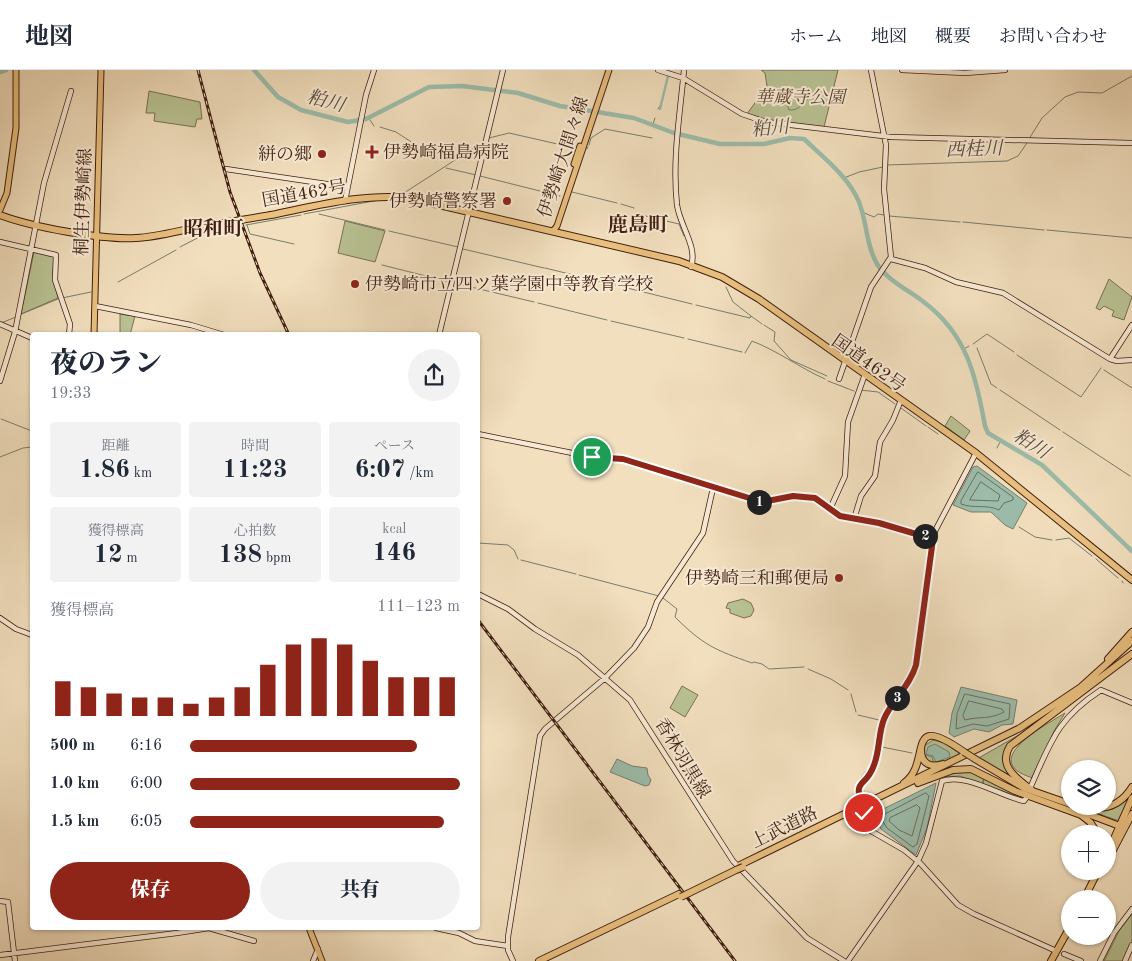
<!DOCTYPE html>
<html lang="ja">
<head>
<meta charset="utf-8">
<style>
  :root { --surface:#fff; --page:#f2f2f3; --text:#1f2937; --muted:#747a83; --line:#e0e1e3; --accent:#8f2418 }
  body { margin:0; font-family:"Old Standard TT","Noto Serif JP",serif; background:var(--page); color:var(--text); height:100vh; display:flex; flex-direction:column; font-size:19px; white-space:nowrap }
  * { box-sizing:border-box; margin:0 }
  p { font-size:16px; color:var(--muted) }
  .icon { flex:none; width:28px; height:28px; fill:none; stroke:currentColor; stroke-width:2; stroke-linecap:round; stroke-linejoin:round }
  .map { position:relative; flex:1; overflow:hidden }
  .side { position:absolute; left:30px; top:262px; width:450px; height:598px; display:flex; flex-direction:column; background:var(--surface); border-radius:5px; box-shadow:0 1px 4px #0004 }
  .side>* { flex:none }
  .buttons { position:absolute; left:1061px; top:690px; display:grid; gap:10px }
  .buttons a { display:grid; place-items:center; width:55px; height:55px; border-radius:50%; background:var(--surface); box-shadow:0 1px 4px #0004; font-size:25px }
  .pin { position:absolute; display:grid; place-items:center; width:42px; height:42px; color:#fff; margin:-21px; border:2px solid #fff; border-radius:50%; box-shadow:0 1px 5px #0007 }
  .km { position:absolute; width:25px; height:25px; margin:-12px; border-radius:50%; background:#222; color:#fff; font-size:14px; line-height:25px; text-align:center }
  .round { display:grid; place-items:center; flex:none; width:52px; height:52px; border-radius:26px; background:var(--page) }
  .headline { display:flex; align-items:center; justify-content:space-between; height:85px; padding:0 20px }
  h1 { font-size:28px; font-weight:800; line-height:38px }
  .figures { display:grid; grid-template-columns:repeat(3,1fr); gap:8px; height:85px; padding:5px 20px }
  .figures div { display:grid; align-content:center; border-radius:5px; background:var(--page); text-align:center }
  .figures b { font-size:25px; font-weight:800 }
  .figures small { font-size:14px; font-weight:400 }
  .figures p { font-size:14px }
  .chart { height:140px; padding:10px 20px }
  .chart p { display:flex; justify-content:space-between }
  .chart svg { width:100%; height:90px; margin-top:5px; stroke:var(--accent); stroke-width:6 }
  .action { display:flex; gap:10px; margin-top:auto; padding:10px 20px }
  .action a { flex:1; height:58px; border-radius:30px; background:var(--accent); color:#fff; font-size:20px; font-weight:800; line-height:58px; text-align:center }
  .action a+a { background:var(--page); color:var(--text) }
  ul { padding:0 20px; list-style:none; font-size:16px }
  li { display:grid; grid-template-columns:80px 60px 1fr; align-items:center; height:38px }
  li i { height:12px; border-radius:6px; background:var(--accent) }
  header { display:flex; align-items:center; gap:30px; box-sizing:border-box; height:70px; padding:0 25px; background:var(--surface); border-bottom:1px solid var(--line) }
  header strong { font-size:24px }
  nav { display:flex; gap:28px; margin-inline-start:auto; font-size:18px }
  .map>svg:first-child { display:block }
  .green { fill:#b9c293; stroke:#7d7052 }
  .water { fill:#9cbdab; stroke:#787e6d }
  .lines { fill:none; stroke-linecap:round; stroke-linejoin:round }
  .shore { stroke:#6e6e5e; stroke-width:1 }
  .stream { stroke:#787e6d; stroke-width:1 }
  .canal { stroke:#9cbdab; stroke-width:2.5 }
  .river { stroke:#9cbdab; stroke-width:4.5 }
  .secondary-casing { stroke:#411f10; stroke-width:6 }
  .primary-casing { stroke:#411f10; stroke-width:7 }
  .highway-casing { stroke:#411f10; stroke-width:8 }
  .secondary { stroke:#f7ead5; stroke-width:4.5 }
  .primary { stroke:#e9c07f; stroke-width:5 }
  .highway { stroke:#e9c07f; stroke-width:6 }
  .rail-casing { stroke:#411f10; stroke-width:3 }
  .rail { stroke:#f7ead5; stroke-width:1; stroke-dasharray:4; stroke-linecap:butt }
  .highway-bridge-casing { stroke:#411f10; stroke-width:8; stroke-linecap:butt }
  .highway-bridge { stroke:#e9c07f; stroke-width:6 }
  .route-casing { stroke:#fff; stroke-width:10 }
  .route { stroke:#8f2418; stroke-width:6 }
  .poi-dot { fill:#8f2418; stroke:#f7ead5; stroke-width:2 }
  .labels { text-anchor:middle; stroke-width:4; stroke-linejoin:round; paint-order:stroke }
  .park-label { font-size:18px; font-style:italic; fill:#5f4831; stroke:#f7ead5 }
  .poi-label { font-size:18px; fill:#411f10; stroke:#f7ead5; text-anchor:end }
  .street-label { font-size:18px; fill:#411f10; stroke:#f7ead5 }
  .water-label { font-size:19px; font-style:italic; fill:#5c4e3e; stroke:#f7ead5 }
  .quarter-label { font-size:20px; font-weight:bold; fill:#411f10; stroke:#f7ead5 }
</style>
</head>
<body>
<header>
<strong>地図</strong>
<nav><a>ホーム</a><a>地図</a><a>概要</a><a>お問い合わせ</a></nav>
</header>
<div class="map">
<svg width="1132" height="891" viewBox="0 0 1132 891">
  <rect width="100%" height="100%" fill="#f2dfbe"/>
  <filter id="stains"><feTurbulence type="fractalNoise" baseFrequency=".004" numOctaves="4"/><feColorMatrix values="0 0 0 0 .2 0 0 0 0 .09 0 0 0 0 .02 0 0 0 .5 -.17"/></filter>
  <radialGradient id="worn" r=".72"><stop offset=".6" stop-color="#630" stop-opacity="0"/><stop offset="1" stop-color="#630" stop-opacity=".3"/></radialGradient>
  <!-- green -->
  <path class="green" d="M 761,0 L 838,0 L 824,57 L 763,50 L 747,44 L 767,16 L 765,3 Z
    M 149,21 L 200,32 L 202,49 L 197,49 L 195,57 L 154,51 L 155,43 L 146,43 Z
    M 345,151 L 385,161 L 375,192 L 338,183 Z
    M 34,182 L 54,186 L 53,205 L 58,228 L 21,244 Z
    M 1109,209 L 1132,227 L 1124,250 L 1112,246 L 1114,241 L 1104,236 L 1100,240 L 1096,238 Z
    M 120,244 L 135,246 L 130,265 L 120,265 Z
    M 951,346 L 970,361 L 964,370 L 945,356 Z
    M 743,529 L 751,533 L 754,540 L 751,546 L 744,548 L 730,543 L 730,539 L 726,538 L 728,533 Z
    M 682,616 L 698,625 L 685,647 L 670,638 Z
    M 1065,643 L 1054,661 L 1033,708 C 976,691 1046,655 1065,643 Z
    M 1029,659 L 1014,670 L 1005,693 L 1024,715 L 977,689 Z
    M 933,670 L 945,673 L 960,684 L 943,693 L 929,693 L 923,684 L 924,676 Z
    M 966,700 L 1024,727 L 1022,728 L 983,714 L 984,708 L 982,714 L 960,706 L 942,707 L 951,702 Z
    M 1132,721 L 1119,751 L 1083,738 C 1105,743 1117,738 1132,721 Z
    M 1132,844 L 1132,872 L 1123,891 L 1104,891 L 1119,861 Z"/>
  <!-- water -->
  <path class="water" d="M 977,396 L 1027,433 L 1013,459 L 1005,455 L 991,442 L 971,442 L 953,435 L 973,397 Z
    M 961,617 L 1017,630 L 1013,654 L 1002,655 L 989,662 L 974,659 L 954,667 L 949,663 L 952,643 Z
    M 935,674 L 949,682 L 950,687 L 936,692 L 933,686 L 926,684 L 928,677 Z
    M 617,689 L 632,696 L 647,698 L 648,705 L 651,710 L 649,715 L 645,716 L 610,702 Z
    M 936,713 L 927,758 L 916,785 L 881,759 L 873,744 Z"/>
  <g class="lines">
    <!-- shore -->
    <path class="shore" d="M 978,402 L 1013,427 L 1013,430 L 1004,433 L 999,440 C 987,434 974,439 961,434 L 961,431 Z
      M 981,412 L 1000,425 L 998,431 L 970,430 Z
      M 965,624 L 1010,634 L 1009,649 L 987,656 L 973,654 L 956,659 L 957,644 Z
      M 969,631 L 1002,639 L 1004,642 C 989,650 980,646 965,650 L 963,646 Z
      M 926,723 L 929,726 L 917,774 L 913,777 L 887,758 L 880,747 Z
      M 917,735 L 920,738 L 912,766 L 899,760 L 889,751 L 890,748 Z"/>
    <!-- stream -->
    <path class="stream" d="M 786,30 L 789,40 C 799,41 803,33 810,27 L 813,28
      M 658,39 L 661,34
      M 368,47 L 374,56
      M 653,54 L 655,48
      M 380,57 L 396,62 L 419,77
      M 489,68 L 509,63 L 575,78
      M 1029,69 L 1042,48 L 1065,27 L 1078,22 L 1102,23 L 1132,6
      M 589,75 L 591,68 L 605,59 L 652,68
      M 587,79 L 588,77
      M 887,95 L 1007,91 L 1018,86 L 1027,73
      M 446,98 L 476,105
      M 480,106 L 560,126
      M 844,108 L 859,102 L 883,97
      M 572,122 L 617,133
      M 404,123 L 483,72
      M 621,134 L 634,138
      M 862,142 L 874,147 L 878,144 L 884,145
      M 304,144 L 379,130
      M 319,144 L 385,160
      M 637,144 L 679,154 L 684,166
      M 889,146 L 960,152
      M 963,152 L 1044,160
      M 246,155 L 301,145
      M 247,155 L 250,164 L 294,174
      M 1047,160 L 1132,168
      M 212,161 L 240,156
      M 389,161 L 458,177
      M 180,177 L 209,162
      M 463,179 L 544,198
      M 382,195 L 450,212
      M 545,198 L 615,215
      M 118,212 L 176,180
      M 454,213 L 534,232
      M 619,216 L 692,234
      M 726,217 L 733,232 L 751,246
      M 62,228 L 91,222
      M 538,233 L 607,250
      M 696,235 L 750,248 L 751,246 L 762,254
      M 19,245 L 58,229
      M 611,251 L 684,268
      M 1,253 L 16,247
      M 764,255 L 775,262 L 774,271 L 791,290 L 827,306
      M 688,269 L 742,282
      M 973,274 L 987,264 L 1014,282
      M 977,278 L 991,314 L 997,318
      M 964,279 L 969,276
      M 745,283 L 752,271 C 778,281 800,298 825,309
      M 1017,285 L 1081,327 L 1101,298
      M 1104,300 L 1132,318
      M 828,311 L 854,321
      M 860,320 L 878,322 L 895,334
      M 1000,320 L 1060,360
      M 901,338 L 926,356
      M 1,349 L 32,361
      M 944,356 L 964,370
      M 928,357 L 938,364
      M 1063,362 L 1130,406
      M 997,378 L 1001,370
      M 0,387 L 23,378 L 32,377
      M 1019,457 L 1035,467 L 1052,470
      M 1056,470 L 1069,468 L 1092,486
      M 478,473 L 508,475 L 514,480 L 518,489
      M 1096,489 L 1118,508
      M 521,490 L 576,504
      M 579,505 L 659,526
      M 1122,511 L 1123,513
      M 663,528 L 677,539 L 675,547 C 703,575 715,580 752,593 L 754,592 L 762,594 L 769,599 L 804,597
      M 808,599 L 831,609 L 848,620
      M 851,624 L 856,642
      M 858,645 L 879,650
      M 886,653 L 882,677 L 912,683
      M 925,685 L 932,687 L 934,693"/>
    <!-- canal -->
    <path class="canal" d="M 660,39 L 668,6"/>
    <!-- river -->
    <path class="river" d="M 254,0 L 278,27 L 301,40 L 348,52 L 366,49 L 429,17 L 462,16 L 518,23 L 560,36 L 634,48 L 674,63 L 720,74 L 764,74 L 790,68 L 804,69 C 823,87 849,107 859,132 C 867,152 866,175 877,194 C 887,210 910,221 925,233 C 967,265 976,306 985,356 L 988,363 L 1042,395 L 1132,481
      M 0,2 L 6,0"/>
    <!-- secondary casing -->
    <g class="secondary-casing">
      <path id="secondary" d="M 658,0 L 683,8 L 742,44 L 766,52 L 891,67 L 1132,73
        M 684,0 C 680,45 672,89 677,135 C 680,156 698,177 691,197
        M 902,0 L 965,3 L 1005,0
        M 226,99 L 347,117
        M 345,131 L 366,25 L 374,0
        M 0,172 L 56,185 L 55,210 L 70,254 L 69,265
        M 891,189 L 925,198 L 956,212 L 1003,223 L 1110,289 L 1117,291 L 1132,290
        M 95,236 L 191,255 L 224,265
        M 0,254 L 32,268
        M 439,265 L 503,0
        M 1110,289 L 1132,255
        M 839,309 L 871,217 L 891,187 L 884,119 L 886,75 L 871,0
        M 0,311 L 15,262 L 44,113 L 71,21
        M 478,364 L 592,387 L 623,389 L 762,432 L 793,426 L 815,428 L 840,446 L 879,453 L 933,469
        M 976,383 L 935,461 L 914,599 L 886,644 L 874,695 L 861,712 L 858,723 L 871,761 L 904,780 L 920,793 L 958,835 L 974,844 L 1054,880
        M 830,439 L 845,406 L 848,352 L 864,307
        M 854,449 L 861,426 L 875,406 L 880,372 L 893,350 L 901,330
        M 478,524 L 508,539 L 535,559 L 578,585 L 630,630 L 733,791 L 807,868 L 844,891
        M 0,548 L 16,559 L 32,565
        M 1031,716 C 1051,671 1058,648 1101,620 L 1132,633
        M 0,831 L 8,832 L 15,891
        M 436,858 L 459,863 L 475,871 L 508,876
        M 1064,884 L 1081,891
        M 0,885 L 177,863 L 209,858 L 254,871
        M 313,891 L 318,879
        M 513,891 L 508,880 L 508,867 L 540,666 L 545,659 L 605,608 L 634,578 L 648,557 L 657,532 L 703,463 L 713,418
        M 848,891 L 918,791 L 926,773 L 942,711 C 968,703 999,726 1024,731 L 1027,727
        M 1100,891 L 1114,863 L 1132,839
        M 1125,891 L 1132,875"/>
    </g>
    <!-- primary casing -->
    <g class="primary-casing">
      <path id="primary" d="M 574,94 L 580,76
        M 0,140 L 7,123 L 16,58 L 16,0
        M 553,161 L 557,156 L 609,0
        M 94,265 L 101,0
        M 309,858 L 322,891"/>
    </g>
    <!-- highway casing -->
    <g class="highway-casing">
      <path id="highway" d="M 0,145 C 32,157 102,170 136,168 C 158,167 181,160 204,156
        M 271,145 C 316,136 363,123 409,128 L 679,191 L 722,207 L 759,229 L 976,383 L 1132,510
        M 1108,589 L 1132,562
        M 921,680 C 921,694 931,698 943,694
        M 975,689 L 1024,718 L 1070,734
        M 904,713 C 933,693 903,639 964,682
        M 918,713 L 953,700 L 971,699 L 1015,721 L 1081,745 L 1090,752 L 1098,764
        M 1033,721 C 1018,709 997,697 1010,676 L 1132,584
        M 1085,736 C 1105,741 1121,735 1132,717
        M 1080,741 L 1117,755
        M 1108,782 L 1132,728
        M 1112,782 L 1132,744
        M 1108,791 L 1113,779
        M 740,795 L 1020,658 L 1081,617 L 1132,571
        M 689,823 L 736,800
        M 1084,829 L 1098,801
        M 539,891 L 679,824
        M 1051,891 L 1070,857"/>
    </g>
    <!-- secondary -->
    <use href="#secondary" class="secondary"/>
    <!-- primary -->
    <use href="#primary" class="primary"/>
    <!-- highway -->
    <use href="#highway" class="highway"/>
    <!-- rail casing -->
    <g class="rail-casing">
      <path id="rail" d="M 198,0 L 230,122 L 260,203 L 289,265
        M 478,550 L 735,891"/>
    </g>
    <!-- rail -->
    <use href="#rail" class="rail"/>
    <!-- highway-bridge casing -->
    <g class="highway-bridge-casing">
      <path id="highway-bridge" d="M 204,156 L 271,145
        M 964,682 L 975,689
        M 736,800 L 743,797
        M 681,827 L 689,823"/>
    </g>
    <!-- highway-bridge -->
    <use href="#highway-bridge" class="highway-bridge"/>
  </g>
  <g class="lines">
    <!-- route casing -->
    <g class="route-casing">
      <path id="route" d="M 592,387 L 623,389 L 762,432 L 793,426 L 815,428 L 840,446 L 879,453 L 933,469 L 916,595 C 910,616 892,630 884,649 C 878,664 880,680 874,695 C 865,721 851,705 864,743"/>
    </g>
    <!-- route -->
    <use href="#route" class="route"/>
  </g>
  <!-- markers -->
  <g class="poi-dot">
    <path d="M369.5 74.5h5v5h5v5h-5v5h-5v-5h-5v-5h5z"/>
    <circle cx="322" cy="84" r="5"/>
    <circle cx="507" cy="131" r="5"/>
    <circle cx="355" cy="214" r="5"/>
    <circle cx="839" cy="508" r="5"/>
  </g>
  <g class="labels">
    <!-- park labels -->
    <g class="park-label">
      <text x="800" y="33">華蔵寺公園</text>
    </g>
    <!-- poi labels -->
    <g class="poi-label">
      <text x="383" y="88" text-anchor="start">伊勢崎福島病院</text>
      <text x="312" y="90">絣の郷</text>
      <text x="497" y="137">伊勢崎警察署</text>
      <text x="365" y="220" text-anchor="start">伊勢崎市立四ツ葉学園中等教育学校</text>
      <text x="829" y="514">伊勢崎三和郵便局</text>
    </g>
    <!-- street labels -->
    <g class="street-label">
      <text transform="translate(563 87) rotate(-72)" y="6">伊勢崎大間々線</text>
      <text transform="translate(304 123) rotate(-10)" y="6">国道462号</text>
      <text transform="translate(83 132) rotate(-88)" y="6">桐生伊勢崎線</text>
      <text transform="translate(869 293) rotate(35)" y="6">国道462号</text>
      <text transform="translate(683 688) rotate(59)" y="6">香林羽黒線</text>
      <text transform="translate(784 757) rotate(-26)" y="6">上武道路</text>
    </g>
    <!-- water labels -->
    <g class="water-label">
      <text transform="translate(326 30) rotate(15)" y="7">粕川</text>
      <text transform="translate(770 57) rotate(-5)" y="7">粕川</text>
      <text transform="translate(974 78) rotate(-2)" y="7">西桂川</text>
      <text transform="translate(1032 373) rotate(33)" y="7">粕川</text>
    </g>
    <!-- quarter labels -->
    <g class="quarter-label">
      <text x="638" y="161">鹿島町</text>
      <text x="213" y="165">昭和町</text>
    </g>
  </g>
  <rect width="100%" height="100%" filter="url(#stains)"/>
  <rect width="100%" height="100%" fill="url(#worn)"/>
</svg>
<div class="buttons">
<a><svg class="icon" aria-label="layers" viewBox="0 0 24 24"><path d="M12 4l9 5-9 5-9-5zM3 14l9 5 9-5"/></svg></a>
<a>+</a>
<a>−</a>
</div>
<div class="pin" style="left:592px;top:387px;background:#1e9e55"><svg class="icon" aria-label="arrive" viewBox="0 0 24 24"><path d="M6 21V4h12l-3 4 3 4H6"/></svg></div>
<div class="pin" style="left:864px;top:743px;background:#d93025"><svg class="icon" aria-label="check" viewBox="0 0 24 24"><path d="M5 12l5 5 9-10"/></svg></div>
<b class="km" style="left:759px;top:432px">1</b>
<b class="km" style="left:925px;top:466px">2</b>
<b class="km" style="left:897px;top:628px">3</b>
<section class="side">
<div class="headline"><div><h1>夜のラン</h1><p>19:33</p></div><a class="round"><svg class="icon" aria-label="share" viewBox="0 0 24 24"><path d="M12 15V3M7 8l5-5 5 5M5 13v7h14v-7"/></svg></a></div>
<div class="figures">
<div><p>距離</p><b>1.86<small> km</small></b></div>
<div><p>時間</p><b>11:23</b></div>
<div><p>ペース</p><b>6:07<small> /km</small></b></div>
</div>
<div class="figures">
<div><p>獲得標高</p><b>12<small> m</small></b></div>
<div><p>心拍数</p><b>138<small> bpm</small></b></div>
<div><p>kcal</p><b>146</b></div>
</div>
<div class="chart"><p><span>獲得標高</span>111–123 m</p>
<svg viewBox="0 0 160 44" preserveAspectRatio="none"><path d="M5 44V27M15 44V30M25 44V33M35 44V35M45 44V35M55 44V38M65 44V35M75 44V30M85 44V19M95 44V9M105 44V6M115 44V9M125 44V17M135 44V25M145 44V25M155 44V25"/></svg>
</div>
<ul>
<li><b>500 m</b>6:16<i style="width:84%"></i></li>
<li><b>1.0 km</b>6:00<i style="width:100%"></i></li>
<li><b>1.5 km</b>6:05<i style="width:94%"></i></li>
</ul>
<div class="action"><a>保存</a><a>共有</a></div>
</section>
</div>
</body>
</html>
